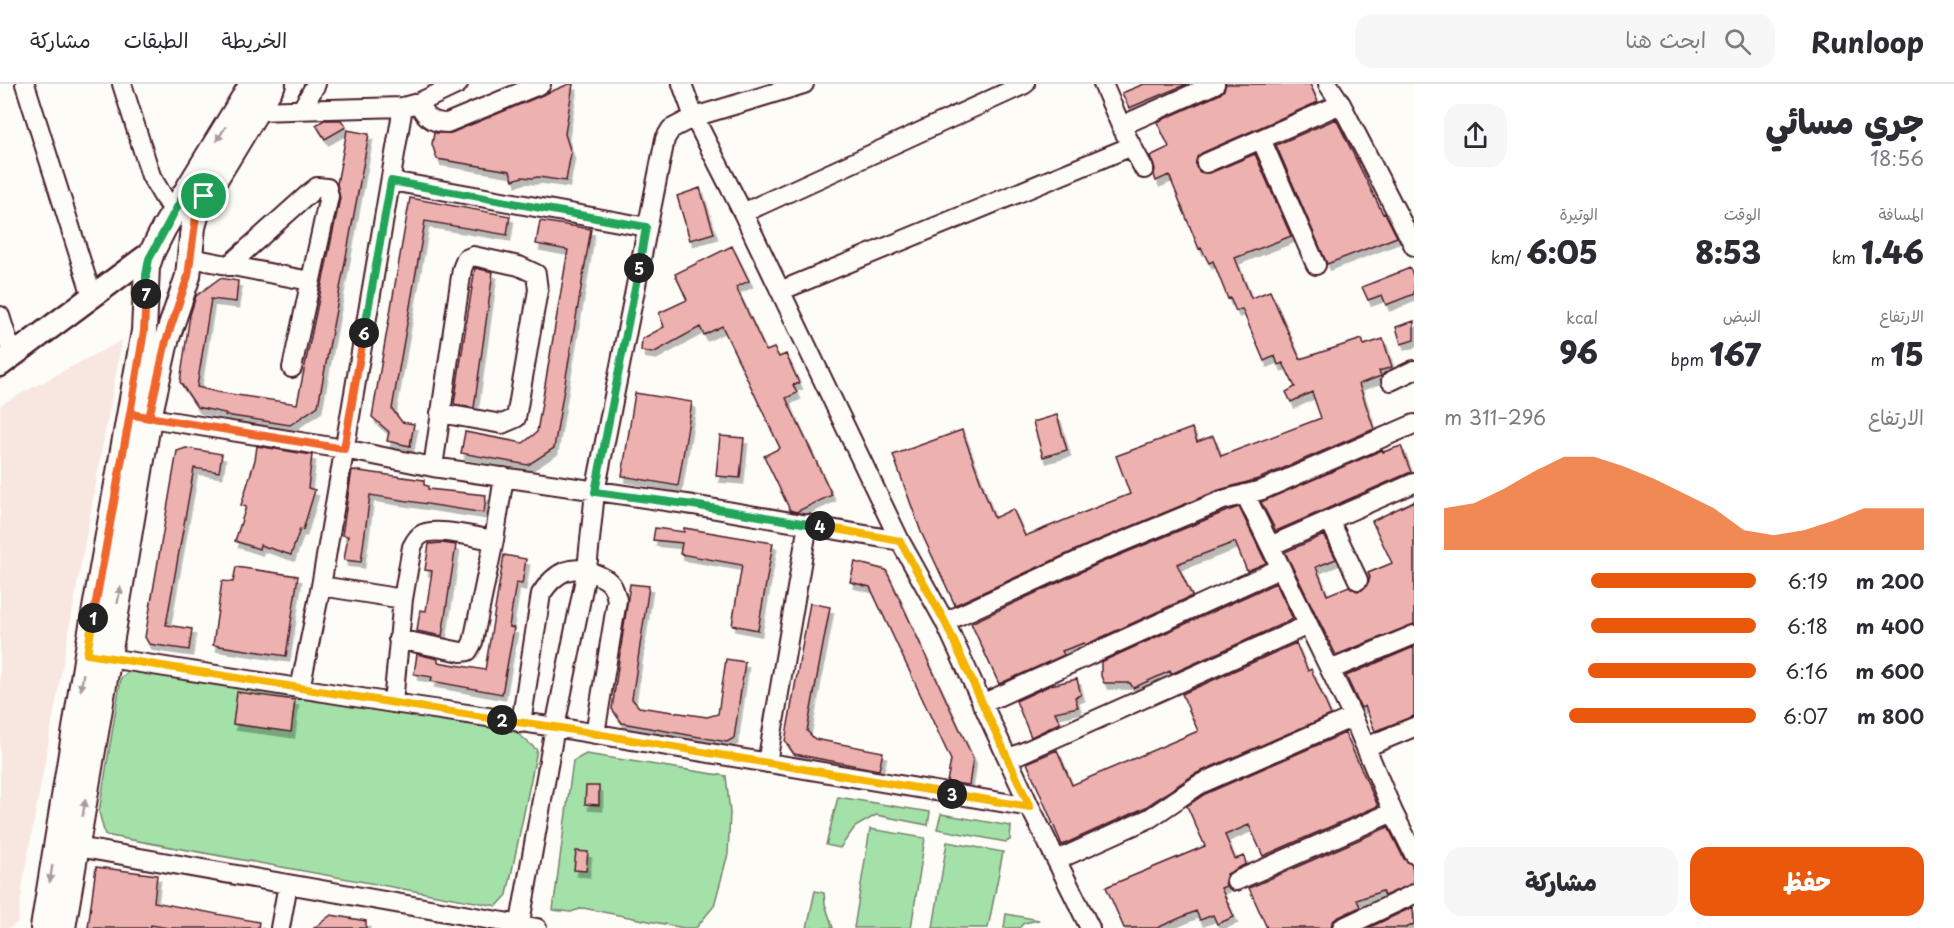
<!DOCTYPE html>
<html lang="ar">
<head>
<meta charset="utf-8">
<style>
  :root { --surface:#fff; --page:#f7f7f7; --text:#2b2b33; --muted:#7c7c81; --line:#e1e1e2; --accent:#ea580c }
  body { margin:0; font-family:"Playpen Sans","Playpen Sans Arabic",sans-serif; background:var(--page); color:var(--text); direction:rtl; height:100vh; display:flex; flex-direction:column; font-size:22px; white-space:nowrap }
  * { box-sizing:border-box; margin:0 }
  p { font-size:20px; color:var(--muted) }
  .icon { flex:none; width:33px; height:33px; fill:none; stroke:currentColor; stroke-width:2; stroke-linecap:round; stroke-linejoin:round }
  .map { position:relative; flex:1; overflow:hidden; direction:ltr }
  .side { display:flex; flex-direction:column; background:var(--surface); width:540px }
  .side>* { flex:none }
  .pin { position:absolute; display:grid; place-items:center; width:51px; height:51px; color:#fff; margin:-26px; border:3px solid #fff; border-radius:50%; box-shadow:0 2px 6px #0007 }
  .km { position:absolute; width:30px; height:30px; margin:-15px; border-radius:50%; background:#222; color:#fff; font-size:16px; line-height:30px; text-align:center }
  .round { display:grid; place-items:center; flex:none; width:63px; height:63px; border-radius:18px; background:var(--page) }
  .overview { display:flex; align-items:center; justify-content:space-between; height:102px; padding:0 30px }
  h1 { font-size:33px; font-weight:800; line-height:45px }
  .stats { display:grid; grid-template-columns:repeat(3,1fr); gap:9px; height:102px; padding:6px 30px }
  .stats div { display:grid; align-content:center }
  .stats b { font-size:30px; font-weight:800 }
  .stats small { font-size:16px; font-weight:400 }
  .stats p { font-size:16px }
  .chart { height:168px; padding:12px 30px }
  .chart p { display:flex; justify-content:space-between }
  .chart svg { width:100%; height:108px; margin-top:6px; fill:var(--accent); opacity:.7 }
  .button { display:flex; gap:12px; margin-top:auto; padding:12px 30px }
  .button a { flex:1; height:69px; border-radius:18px; background:var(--accent); color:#fff; font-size:24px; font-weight:800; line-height:69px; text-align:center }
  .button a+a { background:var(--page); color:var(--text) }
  ul { padding:0 30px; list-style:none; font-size:20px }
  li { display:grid; grid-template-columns:96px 72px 1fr; align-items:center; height:45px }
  li i { height:15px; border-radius:8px; background:var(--accent) }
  header { display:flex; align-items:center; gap:36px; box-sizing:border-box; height:84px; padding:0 30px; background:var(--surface); border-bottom:2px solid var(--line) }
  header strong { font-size:28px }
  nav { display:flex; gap:33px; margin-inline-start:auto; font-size:21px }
  .search { width:420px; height:54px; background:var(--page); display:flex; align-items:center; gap:15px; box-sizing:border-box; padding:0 21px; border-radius:18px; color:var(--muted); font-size:22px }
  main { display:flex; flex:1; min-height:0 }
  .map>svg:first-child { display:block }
  .built { fill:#f8e6e1 }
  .green { fill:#a3e1a9; stroke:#76806a; stroke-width:1.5 }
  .building { fill:#edb1af; stroke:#4a1f2b; stroke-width:1.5; filter:url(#shadow) }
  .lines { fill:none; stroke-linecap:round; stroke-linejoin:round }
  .minor-casing { stroke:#4a1f2b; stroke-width:22 }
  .tertiary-casing { stroke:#4a1f2b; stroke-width:27 }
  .secondary-casing { stroke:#4a1f2b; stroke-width:28 }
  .minor { stroke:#fdfcf7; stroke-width:18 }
  .tertiary { stroke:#fdfcf7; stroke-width:22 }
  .secondary { stroke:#fdfcf7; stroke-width:24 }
  .oneway { fill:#ac999b }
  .split-1-casing { stroke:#fff; stroke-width:12 }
  .split-2-casing { stroke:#fff; stroke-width:12 }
  .split-3-casing { stroke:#fff; stroke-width:12 }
  .split-4-casing { stroke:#fff; stroke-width:12 }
  .split-5-casing { stroke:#fff; stroke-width:12 }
  .split-6-casing { stroke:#fff; stroke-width:12 }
  .split-7-casing { stroke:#fff; stroke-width:12 }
  .split-8-casing { stroke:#fff; stroke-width:12 }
  .split-1 { stroke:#f0652b; stroke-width:8 }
  .split-2 { stroke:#f5b400; stroke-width:8 }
  .split-3 { stroke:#f5b400; stroke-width:8 }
  .split-4 { stroke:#f5b400; stroke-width:8 }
  .split-5 { stroke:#22a559; stroke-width:8 }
  .split-6 { stroke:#22a559; stroke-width:8 }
  .split-7 { stroke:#f0652b; stroke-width:8 }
  .split-8 { stroke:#22a559; stroke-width:8 }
</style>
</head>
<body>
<header>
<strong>Runloop</strong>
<div class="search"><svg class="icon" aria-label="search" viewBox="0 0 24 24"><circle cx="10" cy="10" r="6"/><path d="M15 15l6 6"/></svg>ابحث هنا</div>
<nav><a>الخريطة</a><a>الطبقات</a><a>مشاركة</a></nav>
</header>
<main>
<section class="side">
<div class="overview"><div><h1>جري مسائي</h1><p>18:56</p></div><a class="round"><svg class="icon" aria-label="share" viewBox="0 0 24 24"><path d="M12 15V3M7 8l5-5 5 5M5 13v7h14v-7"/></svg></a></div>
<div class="stats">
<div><p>المسافة</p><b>1.46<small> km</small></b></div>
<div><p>الوقت</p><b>8:53</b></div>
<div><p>الوتيرة</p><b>6:05<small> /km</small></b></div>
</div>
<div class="stats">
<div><p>الارتفاع</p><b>15<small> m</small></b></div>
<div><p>النبض</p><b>167<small> bpm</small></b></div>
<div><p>kcal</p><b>96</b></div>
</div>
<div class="chart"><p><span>الارتفاع</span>296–311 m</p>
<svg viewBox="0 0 160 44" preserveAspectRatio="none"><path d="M0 44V27L10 25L20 19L30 12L40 6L50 6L60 10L70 15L80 21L90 27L100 36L110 38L120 36L130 32L140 27L150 27L160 27V44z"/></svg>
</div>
<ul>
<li><b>200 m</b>6:19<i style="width:53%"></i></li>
<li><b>400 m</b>6:18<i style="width:53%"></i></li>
<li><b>600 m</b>6:16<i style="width:54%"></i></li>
<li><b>800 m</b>6:07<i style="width:60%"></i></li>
</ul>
<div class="button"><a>حفظ</a><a>مشاركة</a></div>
</section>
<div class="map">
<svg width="1414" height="844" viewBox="0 0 1414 844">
  <defs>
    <filter id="shadow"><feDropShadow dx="3.5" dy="6" stdDeviation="0" flood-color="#0004"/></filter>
  </defs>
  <rect width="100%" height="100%" fill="#fdfcf7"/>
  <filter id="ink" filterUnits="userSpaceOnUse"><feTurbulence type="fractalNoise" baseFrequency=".0167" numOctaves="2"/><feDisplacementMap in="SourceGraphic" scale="12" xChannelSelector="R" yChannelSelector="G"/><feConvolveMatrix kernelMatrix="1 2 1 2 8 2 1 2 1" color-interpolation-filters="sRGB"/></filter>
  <g filter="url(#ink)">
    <!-- built -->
    <path class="built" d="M 122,256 L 24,792 L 18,838 L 10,844 L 0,844 L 0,321 Z"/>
    <!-- green -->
    <path class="green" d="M 136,582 L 516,648 L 537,666 L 507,811 L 497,822 L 105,751 L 99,728 L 121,594 Z
      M 586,670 L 726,692 L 730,729 L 728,770 L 714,822 L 696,844 L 684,844 L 583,824 L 571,828 L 553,826 L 573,677 Z
      M 838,713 L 930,728 L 928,741 L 876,731 L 855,743 L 840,764 L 826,761 Z
      M 941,730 L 1011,742 L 1010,756 L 1006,758 L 937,745 Z
      M 870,745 L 925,754 L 911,844 L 854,844 Z
      M 947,758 L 1003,768 L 988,844 L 933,844 Z
      M 815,807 L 824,809 L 825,820 L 833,844 L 807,844 Z
      M 1006,830 L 1039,836 L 1024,839 L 1019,844 L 1004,844 Z"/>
    <!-- building -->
    <path class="building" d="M 569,0 L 573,0 L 565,50 L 571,69 L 566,97 L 538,93 L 532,94 L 522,93 L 513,96 L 510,87 L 437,75 L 432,60 L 434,49 L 451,49 Z
      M 1144,0 L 1187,0 L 1129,24 L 1122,9 Z
      M 1226,0 L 1310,0 L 1318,18 L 1202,69 L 1197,73 L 1196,83 L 1200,88 L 1210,89 L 1255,70 L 1291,152 L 1235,174 L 1251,214 L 1270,207 L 1300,275 L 1362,255 L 1364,261 L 1383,255 L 1392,283 L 1379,287 L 1381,292 L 1359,300 L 1374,345 L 1258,395 L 1219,406 L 1089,460 L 955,521 L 921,448 L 893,371 L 962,346 L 994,434 L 1013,425 L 1025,452 L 1130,410 L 1116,372 L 1192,344 L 1197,358 L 1213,352 L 1221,372 L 1321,334 L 1312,308 L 1291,318 L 1286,308 L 1295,303 L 1283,279 L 1278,281 L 1275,272 L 1264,277 L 1242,225 L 1236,227 L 1230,214 L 1228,215 L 1213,177 L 1209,179 L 1201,164 L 1199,165 L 1169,91 L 1156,97 L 1154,91 L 1155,85 L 1150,72 L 1169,63 L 1157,38 L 1220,10 L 1224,6 Z
      M 1336,35 L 1383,130 L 1385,129 L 1397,153 L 1327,180 L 1276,61 Z
      M 324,36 L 341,36 L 346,43 L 325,55 L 316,41 Z
      M 347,46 L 369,50 L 318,322 L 290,341 L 225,331 L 225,329 L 197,323 L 180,298 L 190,231 L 196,212 L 220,194 L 238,197 L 236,218 L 211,215 L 197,303 L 217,308 L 297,320 L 340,114 L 337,100 Z
      M 700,104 L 714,149 L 690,156 L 677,112 Z
      M 410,114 L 510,132 L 507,151 L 425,137 L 392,325 L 402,338 L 414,340 L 410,362 L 387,357 L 389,348 L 372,333 Z
      M 540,137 L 591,145 L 554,364 L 528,381 L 461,369 L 465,348 L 523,359 L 537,348 L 568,166 L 536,160 Z
      M 732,162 L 749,197 L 736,203 L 766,267 L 774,264 L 779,273 L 786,270 L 799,299 L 793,301 L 797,309 L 786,314 L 832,411 L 796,428 L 790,426 L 764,372 L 780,364 L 722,242 L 704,251 L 700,243 L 653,269 L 641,267 L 642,255 L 664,243 L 659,229 L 687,216 L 675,190 Z
      M 475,184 L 493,188 L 474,324 L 454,320 Z
      M 1410,184 L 1414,194 L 1414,210 L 1386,221 L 1382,211 L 1368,216 L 1362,203 Z
      M 1414,237 L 1414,256 L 1401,260 L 1396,243 Z
      M 635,309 L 692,318 L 678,402 L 622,392 Z
      M 1057,331 L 1067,366 L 1043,373 L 1033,338 Z
      M 720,352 L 744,354 L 740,394 L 716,392 Z
      M 257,362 L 312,371 L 308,404 L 315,406 L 303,446 L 300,445 L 291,471 L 260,461 L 259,465 L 235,457 L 246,423 L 241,421 L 255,376 Z
      M 1401,362 L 1411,388 L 1276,447 L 1261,418 L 1382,366 L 1383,368 Z
      M 186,364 L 222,370 L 219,388 L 194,384 L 166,541 L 192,545 L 189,566 L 149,560 L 145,553 L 177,367 Z
      M 352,386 L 424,396 L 424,401 L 428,402 L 428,405 L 486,411 L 484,429 L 370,411 L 361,478 L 344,476 L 348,452 L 342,451 Z
      M 1414,417 L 1414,540 L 1336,571 L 1285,468 L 1324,451 L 1336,475 L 1316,483 L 1327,511 L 1349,502 L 1357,507 L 1362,506 L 1369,497 L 1370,493 L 1368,489 L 1392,479 L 1372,437 Z
      M 1239,423 L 1266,479 L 1247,487 L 1235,458 L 1177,480 L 1192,512 L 1085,561 L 1084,559 L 1062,567 L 1064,571 L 999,600 L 971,539 L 1098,480 L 1227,427 Z
      M 655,444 L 684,448 L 684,444 L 773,459 L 758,546 L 732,541 L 742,481 L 680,470 L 682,459 L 653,456 Z
      M 442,459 L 456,461 L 442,552 L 417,547 L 420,526 L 426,527 L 432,487 L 425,486 L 429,460 Z
      M 504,471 L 526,475 L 522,500 L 516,499 L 509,543 L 514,544 L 502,610 L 431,597 L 432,593 L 414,590 L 417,570 L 438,575 L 438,578 L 485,586 Z
      M 855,478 L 886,486 L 973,674 L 969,701 L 947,698 L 951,676 L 870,503 L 850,498 Z
      M 236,483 L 298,492 L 286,572 L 213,561 L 222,497 L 233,498 Z
      M 1276,499 L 1293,535 L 1171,590 L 1170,587 L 1133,604 L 1130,599 L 1104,599 L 1101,592 L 1101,578 Z
      M 630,500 L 649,502 L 632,615 L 639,623 L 707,633 L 718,630 L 726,575 L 745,578 L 734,654 L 727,658 L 622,639 L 612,625 Z
      M 810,519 L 830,523 L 807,647 L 815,655 L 883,668 L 879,686 L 794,670 L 785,657 Z
      M 1296,559 L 1308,587 L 1311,585 L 1331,631 L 1195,690 L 1144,724 L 1062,761 L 1027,679 L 1057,666 L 1072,701 L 1198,647 L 1182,610 Z
      M 1414,563 L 1414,632 L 1375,647 L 1365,622 L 1361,624 L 1346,592 Z
      M 1077,595 L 1081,611 L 1075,613 L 1078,623 L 1055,628 L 1060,639 L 1031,653 L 1016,617 L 1051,601 Z
      M 237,608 L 295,616 L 291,648 L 233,640 Z
      M 1345,649 L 1378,722 L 1263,772 L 1249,741 L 1225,751 L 1235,775 L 1244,772 L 1246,780 L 1227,790 L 1225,796 L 1226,802 L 1221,804 L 1234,833 L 1217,840 L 1213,831 L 1200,836 L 1196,827 L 1157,844 L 1124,844 L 1106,803 L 1205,762 L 1187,722 L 1205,710 Z
      M 586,702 L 599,702 L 599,721 L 585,720 Z
      M 1388,743 L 1404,775 L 1412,781 L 1414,799 L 1384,812 L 1382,807 L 1357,816 L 1360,823 L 1337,834 L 1332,838 L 1331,844 L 1267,844 L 1249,804 Z
      M 576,767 L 588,768 L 586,787 L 574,786 Z
      M 96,783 L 157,791 L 154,818 L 259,838 L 258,844 L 169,844 L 151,841 L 150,844 L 88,844 Z
      M 1413,823 L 1414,840 L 1406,844 L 1368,844 Z
      M 331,831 L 366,837 L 366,844 L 314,844 Z"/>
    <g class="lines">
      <!-- minor casing -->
      <g class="minor-casing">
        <path id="minor" d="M 25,0 L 92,212
          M 122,0 L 151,92 L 164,114 L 175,126
          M 682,0 L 694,33 L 804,0
          M 1103,0 L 1121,42 L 1144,85
          M 1328,0 L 1341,20 L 1414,162
          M 418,19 C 425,32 431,39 447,39 L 541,0
          M 302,25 L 316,0
          M 255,27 L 403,23 L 418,19 L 458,0
          M 1121,42 L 1215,0
          M 1261,55 L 1316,181
          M 1206,79 L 1341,20
          M 391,97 L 647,143
          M 743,129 L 1025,0
          M 191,174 L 310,197
          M 228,182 L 312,107 L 317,103 L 327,104 L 329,112 L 292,284
          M 780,207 L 1132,62
          M 0,232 L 13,273
          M 1391,297 L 1414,286
          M 138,332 L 344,365 L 433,383 L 693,421 L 900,457
          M 433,383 L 462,185 L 466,175 L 473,172 L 519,182 L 536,190 L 538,206 L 516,334 L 502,340 L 440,329
          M 1245,410 L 1353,633 L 1393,728 L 1414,770
          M 1330,437 L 1358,496
          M 1270,462 L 1414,399
          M 321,502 L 403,515
          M 945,538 L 1093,470 L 1223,416 L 1262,406 L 1414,340
          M 398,555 L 461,568 L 468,567 L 473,558 L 494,456 L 504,393
          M 96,572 L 393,619 L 555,643 L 1030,723
          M 1330,586 L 1414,551
          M 300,605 L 321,502 L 403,23
          M 393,619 L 403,515 L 412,463 C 414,459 417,453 421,451 C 433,442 479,454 494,456
          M 982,620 L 1281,484
          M 521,639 L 541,510 C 555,488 573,478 598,491 C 611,497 614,502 617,516 L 595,650
          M 1366,663 L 1414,643
          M 1008,675 L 1308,541
          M 767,679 L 808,440
          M 66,761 L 537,844
          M 1057,776 L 1150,734 L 1200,700 L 1353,633
          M 1236,797 L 1393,728
          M 280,844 L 288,800
          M 519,844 L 555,643 L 587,485 L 595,408 L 665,55 L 671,45 L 694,33 L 743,129 L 900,457 L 945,538 L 1030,723 L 1090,844
          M 1342,844 L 1414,810"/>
      </g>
      <!-- tertiary casing -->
      <g class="tertiary-casing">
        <path id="tertiary" d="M 0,281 L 152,168"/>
      </g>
      <!-- secondary casing -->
      <g class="secondary-casing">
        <path id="secondary" d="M 43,844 L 87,570 L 144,247 L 147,183 L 152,168 L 164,144 L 252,0
          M 63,844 L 149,334 L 166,257 L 188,192 L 193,143 L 199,122 L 273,0"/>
      </g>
      <!-- minor -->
      <use href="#minor" class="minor"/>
      <!-- tertiary -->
      <use href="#tertiary" class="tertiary"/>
      <!-- secondary -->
      <use href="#secondary" class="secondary"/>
    </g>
    <!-- one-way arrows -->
    <defs><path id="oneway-solid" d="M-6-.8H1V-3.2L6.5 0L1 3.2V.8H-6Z" transform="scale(1.5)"/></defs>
    <g class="oneway">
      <use href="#oneway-solid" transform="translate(221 50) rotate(122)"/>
      <use href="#oneway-solid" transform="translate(119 511) rotate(-80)"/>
      <use href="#oneway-solid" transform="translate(82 598) rotate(99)"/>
      <use href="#oneway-solid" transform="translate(84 724) rotate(-81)"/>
      <use href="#oneway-solid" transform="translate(51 790) rotate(99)"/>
    </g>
  </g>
  <g class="lines" filter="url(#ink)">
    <!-- split-1 casing -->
    <g class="split-1-casing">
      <path id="split-1" d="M 93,534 L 130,330 L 149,334 L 166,257 L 188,192 L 196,132 L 204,112"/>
    </g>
    <!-- split-2 casing -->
    <g class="split-2-casing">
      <path id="split-2" d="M 93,534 L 87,570 L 502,636"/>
    </g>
    <!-- split-3 casing -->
    <g class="split-3-casing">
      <path id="split-3" d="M 502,636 L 555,643 L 952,710"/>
    </g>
    <!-- split-4 casing -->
    <g class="split-4-casing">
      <path id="split-4" d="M 820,442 L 900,457 L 945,538 L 1030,723 L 952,710"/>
    </g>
    <!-- split-5 casing -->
    <g class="split-5-casing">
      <path id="split-5" d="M 639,184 L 595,408 L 693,421 L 820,442"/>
    </g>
    <!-- split-6 casing -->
    <g class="split-6-casing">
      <path id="split-6" d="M 364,249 L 391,97 L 646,143 L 639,184"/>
    </g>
    <!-- split-7 casing -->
    <g class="split-7-casing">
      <path id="split-7" d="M 146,210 L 144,247 L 130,330 L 344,365 L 364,249"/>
    </g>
    <!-- split-8 casing -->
    <g class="split-8-casing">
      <path id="split-8" d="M 146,210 L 146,191 L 149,175 L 188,103 L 204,112"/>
    </g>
    <!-- split-1 -->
    <use href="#split-1" class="split-1"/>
    <!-- split-2 -->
    <use href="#split-2" class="split-2"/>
    <!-- split-3 -->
    <use href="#split-3" class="split-3"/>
    <!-- split-4 -->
    <use href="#split-4" class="split-4"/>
    <!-- split-5 -->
    <use href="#split-5" class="split-5"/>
    <!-- split-6 -->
    <use href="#split-6" class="split-6"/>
    <!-- split-7 -->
    <use href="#split-7" class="split-7"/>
    <!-- split-8 -->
    <use href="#split-8" class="split-8"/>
  </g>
</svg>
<div class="pin" style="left:204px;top:112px;background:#1e9e55"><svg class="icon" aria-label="arrive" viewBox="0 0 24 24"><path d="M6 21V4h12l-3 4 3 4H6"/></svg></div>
<b class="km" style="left:93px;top:534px">1</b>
<b class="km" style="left:502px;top:636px">2</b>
<b class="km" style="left:952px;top:710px">3</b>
<b class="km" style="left:820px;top:442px">4</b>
<b class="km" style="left:639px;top:184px">5</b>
<b class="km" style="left:364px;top:249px">6</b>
<b class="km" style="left:146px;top:210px">7</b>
</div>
</main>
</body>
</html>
